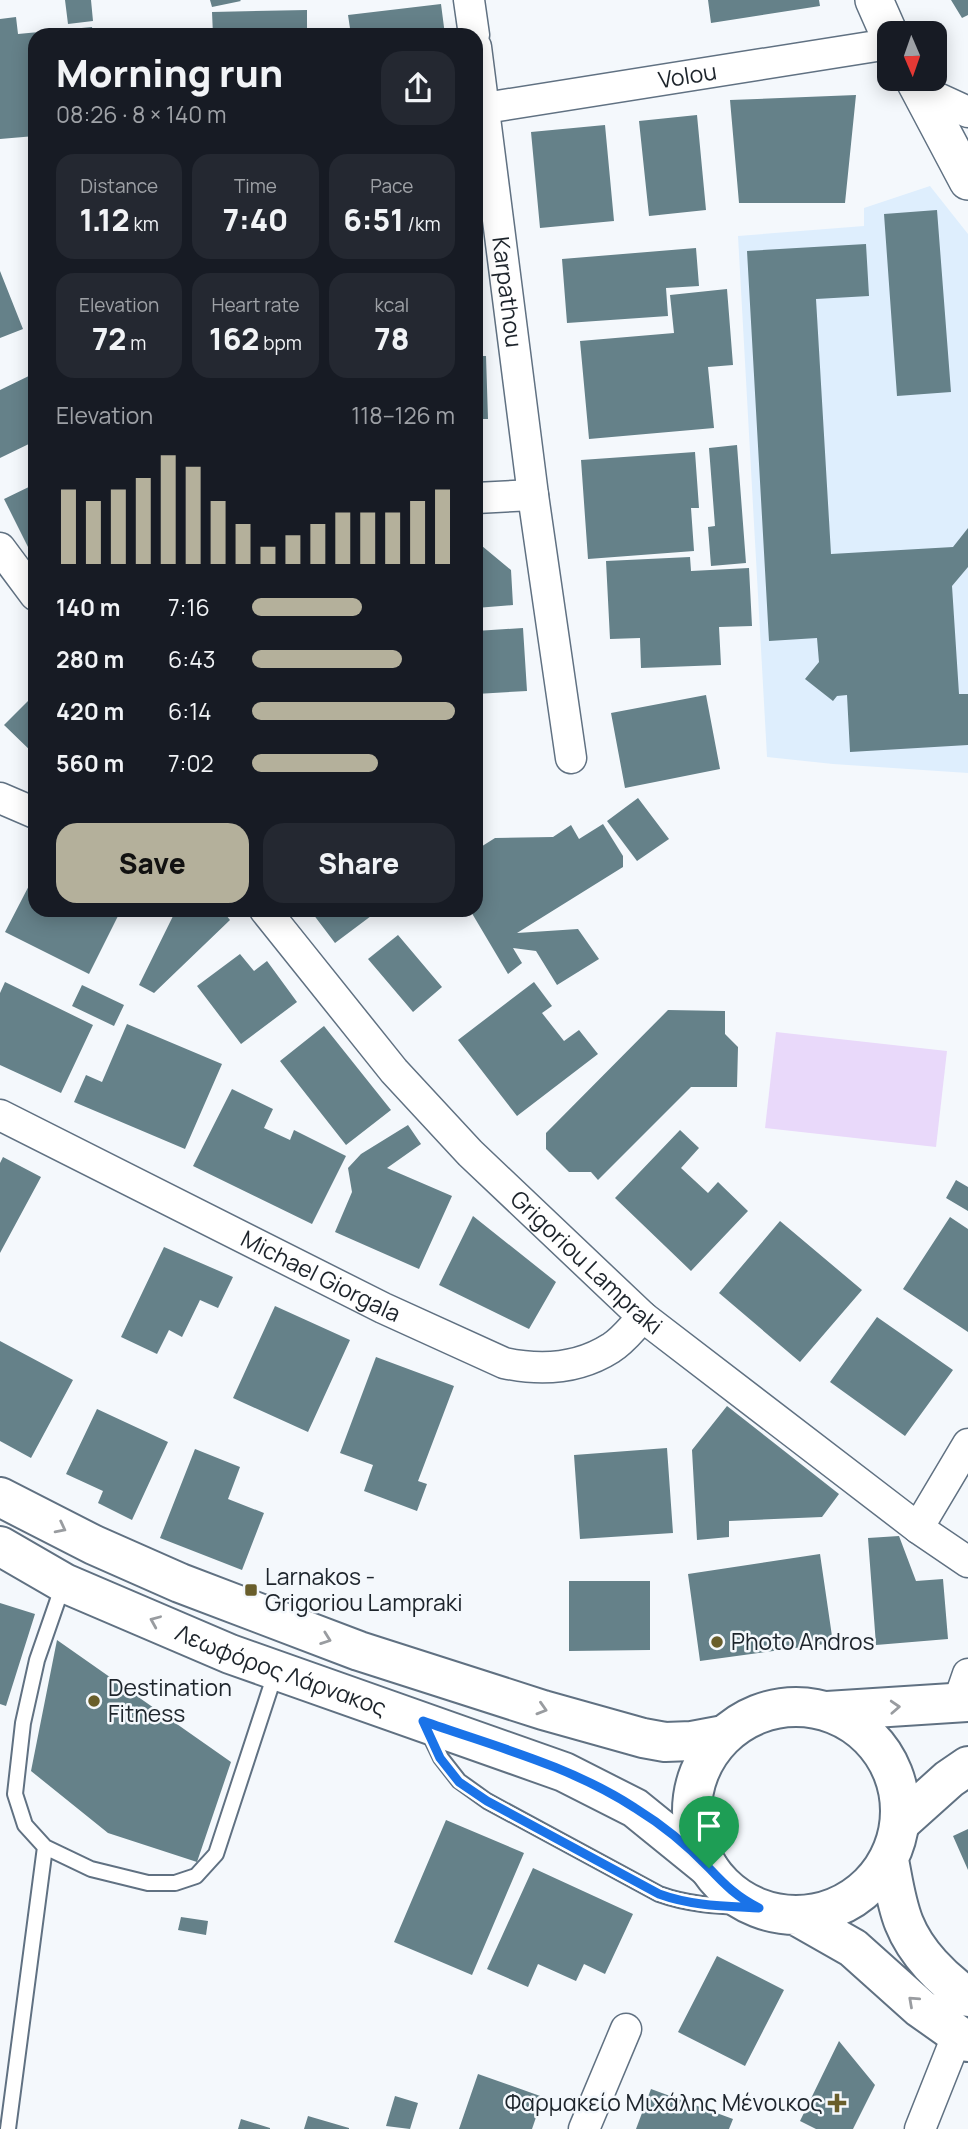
<!DOCTYPE html>
<html lang="en">
<head>
<meta charset="utf-8">
<style>
  :root { --surface:#171b24; --page:#242831; --text:#f1f3f6; --muted:#9ea1a6; --accent:#b4b09b }
  body { margin:0; font-family:Manrope,sans-serif; background:var(--page); color:var(--text); height:100vh; display:flex; flex-direction:column; font-size:26px; white-space:nowrap }
  * { box-sizing:border-box; margin:0 }
  p { font-size:23px; color:var(--muted) }
  .icon { flex:none; width:38px; height:38px; fill:none; stroke:currentColor; stroke-width:2; stroke-linecap:round; stroke-linejoin:round }
  .map { position:relative; flex:1; overflow:hidden }
  .side { position:absolute; left:28px; top:28px; width:455px; height:889px; display:flex; flex-direction:column; background:var(--surface); border-radius:21px; box-shadow:0 4px 18px #0003 }
  .side>* { flex:none }
  .needle { width:46px; rotate:178deg }
  .fabs { position:absolute; left:877px; top:21px; display:grid; gap:14px }
  .fabs a { display:grid; place-items:center; width:70px; height:70px; border-radius:14px; background:var(--surface); box-shadow:0 4px 18px #0003; font-size:35px }
  .pin { position:absolute; display:grid; place-items:center; width:60px; height:60px; color:#fff; margin:-72px -30px; border-radius:50% 50% 50% 0; rotate:-45deg; box-shadow:0 0 7px #0007 }
  .pin .icon { rotate:45deg }
  .round { display:grid; place-items:center; flex:none; width:74px; height:74px; border-radius:21px; background:var(--page) }
  .overview { display:flex; align-items:center; justify-content:space-between; height:119px; padding:0 28px }
  h1 { font-size:38px; font-weight:800; line-height:52px }
  .stats { display:grid; grid-template-columns:repeat(3,1fr); gap:10px; height:119px; padding:7px 28px }
  .stats div { display:grid; align-content:center; border-radius:18px; background:var(--page); text-align:center }
  .stats b { font-size:30px; font-weight:800 }
  .stats small { font-size:19px; font-weight:400 }
  .stats p { font-size:19px }
  .chart { height:196px; padding:14px 28px }
  .chart p { display:flex; justify-content:space-between }
  .chart svg { width:100%; height:126px; margin-top:7px; stroke:var(--accent); stroke-width:6 }
  .button { display:flex; gap:14px; margin-top:auto; padding:14px 28px }
  .button a { flex:1; height:80px; border-radius:21px; background:var(--accent); color:#111; font-size:28px; font-weight:800; line-height:80px; text-align:center }
  .button a+a { background:var(--page); color:var(--text) }
  ul { padding:0 28px; list-style:none; font-size:23px }
  li { display:grid; grid-template-columns:112px 84px 1fr; align-items:center; height:52px }
  li i { height:18px; border-radius:9px; background:var(--accent) }
  .map>svg:first-child { display:block }
  .built { fill:#deeefd }
  .green { fill:#e9d9fa }
  .building { fill:#658189 }
  .lines { fill:none; stroke-linecap:round; stroke-linejoin:round }
  .service-casing { stroke:#607182; stroke-width:18 }
  .minor-casing { stroke:#607182; stroke-width:33 }
  .tertiary-casing { stroke:#607182; stroke-width:40 }
  .secondary-casing { stroke:#607182; stroke-width:42 }
  .primary-casing { stroke:#607182; stroke-width:42 }
  .service { stroke:#fff; stroke-width:14 }
  .minor { stroke:#fff; stroke-width:30 }
  .tertiary { stroke:#fff; stroke-width:37 }
  .secondary { stroke:#fff; stroke-width:38 }
  .primary { stroke:#fff; stroke-width:38 }
  .oneway { stroke:#999ca0 }
  .route-casing { stroke:#fff; stroke-width:14 }
  .route { stroke:#1a73e8; stroke-width:9 }
  .poi-dot { fill:#695e2b; stroke:#f4f8fc; stroke-width:2.5 }
  .labels { text-anchor:middle; stroke-width:5; stroke-linejoin:round; paint-order:stroke }
  .street-label { font-size:23px; fill:#1d242b; stroke:#f4f8fc }
  .poi-label { font-size:23px; fill:#1d242b; stroke:#f4f8fc; text-anchor:start }
</style>
</head>
<body>
<div class="map">
<svg width="968" height="2129" viewBox="0 0 968 2129">
  <rect width="100%" height="100%" fill="#f4f8fc"/>
  <!-- built -->
  <path class="built" d="M 930,186 L 968,234 L 968,773 L 833,764 L 767,757 L 738,236 L 864,226 L 864,208 Z"/>
  <!-- green -->
  <path class="green" d="M 776,1032 L 947,1051 L 936,1147 L 765,1128 Z"/>
  <!-- building -->
  <path class="building" d="M 65,0 L 91,0 L 93,21 L 68,24 Z
    M 210,0 L 240,0 L 241,1 L 212,7 Z
    M 708,0 L 819,0 L 820,6 L 711,23 Z
    M 951,0 L 968,0 L 968,15 L 962,18 Z
    M 441,4 L 445,35 L 351,35 L 348,15 Z
    M 307,10 L 307,35 L 213,35 L 212,12 Z
    M 16,17 L 18,34 L 92,27 L 93,35 L 35,35 L 35,136 L 0,139 L 0,19 Z
    M 190,28 L 191,35 L 126,35 L 126,33 Z
    M 856,95 L 845,203 L 739,203 L 730,100 Z
    M 697,115 L 706,210 L 649,216 L 639,121 Z
    M 605,125 L 614,221 L 540,228 L 531,132 Z
    M 937,210 L 951,392 L 897,396 L 884,214 Z
    M 866,244 L 869,296 L 816,299 L 831,554 L 953,547 L 968,528 L 968,567 L 952,586 L 959,694 L 968,694 L 968,745 L 850,752 L 847,695 L 837,696 L 833,701 L 805,679 L 819,662 L 817,638 L 769,641 L 747,251 Z
    M 696,248 L 699,286 L 666,288 L 668,316 L 567,323 L 562,259 Z
    M 0,271 L 23,329 L 0,338 Z
    M 727,289 L 733,365 L 708,367 L 714,428 L 589,439 L 580,341 L 674,333 L 670,295 Z
    M 476,356 L 486,356 L 488,419 L 476,419 Z
    M 35,373 L 35,441 L 0,458 L 0,390 Z
    M 737,445 L 746,563 L 711,566 L 708,527 L 715,526 L 709,448 Z
    M 695,452 L 699,508 L 691,508 L 694,551 L 588,559 L 581,460 Z
    M 35,484 L 35,561 L 4,499 Z
    M 476,541 L 511,570 L 513,605 L 476,608 Z
    M 690,557 L 691,571 L 749,568 L 752,626 L 719,627 L 721,665 L 641,668 L 640,638 L 610,639 L 606,561 Z
    M 523,628 L 527,691 L 476,694 L 476,631 Z
    M 35,694 L 35,755 L 4,725 Z
    M 706,695 L 720,769 L 625,788 L 611,713 Z
    M 638,798 L 669,839 L 637,861 L 607,821 Z
    M 603,824 L 623,856 L 623,867 L 517,933 L 578,929 L 599,959 L 557,985 L 536,951 L 513,948 L 522,963 L 508,974 L 470,910 L 476,910 L 476,850 L 495,838 L 553,837 L 571,825 L 579,839 Z
    M 35,874 L 35,910 L 121,910 L 89,974 L 5,932 Z
    M 176,910 L 222,910 L 230,920 L 154,993 L 139,985 Z
    M 310,910 L 379,910 L 335,943 Z
    M 398,935 L 442,987 L 413,1012 L 368,959 Z
    M 240,954 L 254,971 L 267,961 L 297,1002 L 241,1044 L 197,986 Z
    M 5,982 L 93,1025 L 61,1093 L 0,1065 L 0,993 Z
    M 534,982 L 552,1006 L 542,1013 L 564,1041 L 579,1030 L 598,1054 L 517,1116 L 458,1040 Z
    M 82,985 L 124,1005 L 114,1026 L 72,1006 Z
    M 668,1010 L 725,1011 L 725,1034 L 738,1047 L 737,1087 L 691,1087 L 598,1180 L 591,1172 L 569,1172 L 546,1149 L 546,1133 Z
    M 127,1024 L 222,1064 L 185,1149 L 74,1102 L 86,1075 L 102,1082 Z
    M 324,1026 L 391,1110 L 346,1145 L 280,1061 Z
    M 232,1089 L 273,1109 L 264,1128 L 290,1140 L 294,1130 L 346,1156 L 312,1224 L 193,1166 Z
    M 408,1125 L 421,1144 L 387,1168 L 452,1196 L 419,1269 L 335,1232 L 352,1192 L 348,1168 L 361,1154 Z
    M 680,1130 L 699,1148 L 681,1168 L 708,1193 L 718,1182 L 748,1211 L 691,1271 L 615,1198 Z
    M 3,1157 L 41,1177 L 0,1253 L 0,1163 Z
    M 956,1180 L 968,1187 L 968,1211 L 946,1198 Z
    M 473,1216 L 556,1282 L 529,1329 L 439,1285 Z
    M 950,1217 L 968,1229 L 968,1332 L 903,1289 Z
    M 780,1221 L 862,1290 L 800,1362 L 719,1293 Z
    M 164,1247 L 233,1277 L 218,1308 L 200,1300 L 182,1337 L 169,1330 L 157,1354 L 121,1337 Z
    M 275,1306 L 350,1340 L 308,1432 L 233,1398 Z
    M 877,1317 L 953,1370 L 905,1436 L 830,1382 Z
    M 0,1341 L 73,1380 L 31,1458 L 0,1441 Z
    M 376,1357 L 454,1386 L 418,1481 L 427,1484 L 417,1511 L 364,1491 L 373,1465 L 340,1453 Z
    M 727,1406 L 839,1494 L 822,1517 L 729,1521 L 729,1537 L 697,1540 L 692,1450 Z
    M 97,1409 L 168,1442 L 132,1520 L 98,1503 L 103,1491 L 66,1474 Z
    M 667,1448 L 673,1533 L 580,1539 L 574,1455 Z
    M 195,1449 L 240,1467 L 228,1499 L 264,1513 L 242,1570 L 160,1538 Z
    M 899,1536 L 916,1581 L 943,1579 L 948,1639 L 876,1645 L 868,1538 Z
    M 820,1554 L 833,1643 L 700,1661 L 688,1574 Z
    M 569,1581 L 650,1581 L 650,1650 L 569,1651 Z
    M 0,1603 L 35,1614 L 6,1706 L 0,1704 Z
    M 57,1640 L 231,1762 L 197,1862 L 108,1833 L 31,1771 Z
    M 446,1820 L 524,1853 L 472,1975 L 394,1942 Z
    M 968,1829 L 968,1870 L 953,1836 Z
    M 533,1868 L 633,1914 L 605,1974 L 584,1964 L 576,1981 L 538,1964 L 528,1987 L 487,1969 Z
    M 181,1917 L 208,1921 L 206,1935 L 178,1930 Z
    M 717,1956 L 784,1990 L 745,2066 L 678,2032 Z
    M 839,2041 L 875,2085 L 853,2129 L 816,2129 L 800,2121 Z
    M 478,2074 L 543,2097 L 532,2129 L 459,2129 Z
    M 651,2089 L 733,2119 L 729,2129 L 636,2129 Z
    M 395,2096 L 418,2103 L 410,2129 L 386,2126 Z
    M 308,2116 L 349,2128 L 349,2129 L 304,2129 Z
    M 241,2119 L 270,2128 L 270,2129 L 238,2129 Z"/>
  <g class="lines">
    <!-- service casing -->
    <g class="service-casing">
      <path id="service" d="M 63,1585 L 37,1660 L 23,1723 L 15,1794 L 25,1825 L 45,1847 L 91,1869 L 148,1883 L 175,1883 L 196,1876 L 216,1854 L 276,1671
        M 428,1731 L 441,1758 L 459,1781 L 487,1801 L 659,1894 C 692,1906 724,1906 759,1908
        M 8,2129 L 45,1847"/>
    </g>
    <!-- minor casing -->
    <g class="minor-casing">
      <g id="minor">
        <path d="M 469,0 L 474,35"/>
        <path id="s1" d="M 476,47 L 533,495 L 571,758"/>
        <path d="M 920,90 L 968,112"/>
        <path id="s2" d="M 485,108 L 889,44"/>
        <path d="M 476,498 L 533,495"/>
        <path d="M 0,548 L 35,595"/>
        <path d="M 0,798 L 35,813"/>
        <path id="s3" d="M 265,910 L 394,1071 L 470,1153 L 643,1317 L 918,1528 L 968,1562"/>
        <path id="s4" d="M 0,1115 L 383,1308 L 504,1363 C 541,1371 578,1369 611,1348 C 623,1341 633,1327 643,1317"/>
        <path d="M 918,1528 L 968,1444"/>
        <path d="M 958,1703 L 968,1674"/>
        <path d="M 584,2129 L 626,2029"/>
        <path d="M 920,2129 L 957,2036"/>
      </g>
    </g>
    <!-- tertiary casing -->
    <g class="tertiary-casing">
      <path id="tertiary" d="M 874,0 L 889,34
        M 914,79 L 968,181"/>
    </g>
    <!-- secondary casing -->
    <g class="secondary-casing">
      <g id="secondary">
        <path d="M 0,1497 L 94,1545 L 180,1583 L 359,1651 L 543,1710 L 643,1738 L 665,1742 L 692,1741 L 724,1735"/>
        <path id="s5" d="M 0,1546 L 64,1583 L 230,1654 L 564,1772 L 635,1808 L 709,1868"/>
        <path d="M 827,1711 L 968,1702"/>
        <path d="M 901,1822 L 949,1779 L 968,1766"/>
      </g>
    </g>
    <!-- primary casing -->
    <g class="primary-casing">
      <path id="primary" d="M692 1811a104 104 0 1 1 208 0a104 104 0 1 1-208 0Z
        M 889,1860 C 893,1880 896,1903 904,1923 C 916,1953 942,1979 968,1997
        M 795,1915 L 853,1948 L 920,2008 L 968,2042"/>
    </g>
    <!-- service -->
    <use href="#service" class="service"/>
    <!-- minor -->
    <use href="#minor" class="minor"/>
    <!-- tertiary -->
    <use href="#tertiary" class="tertiary"/>
    <!-- secondary -->
    <use href="#secondary" class="secondary"/>
    <!-- primary -->
    <use href="#primary" class="primary"/>
  </g>
  <!-- one-way arrows -->
  <defs><path id="oneway-chevron" d="M-2-3.5L2.5 0L-2 3.5" fill="none" stroke-width="1.6" stroke-linecap="round" stroke-linejoin="round" transform="scale(1.75)"/></defs>
  <g class="oneway">
    <use href="#oneway-chevron" transform="translate(61 1528) rotate(27)"/>
    <use href="#oneway-chevron" transform="translate(155 1621) rotate(-157)"/>
    <use href="#oneway-chevron" transform="translate(326 1639) rotate(20)"/>
    <use href="#oneway-chevron" transform="translate(895 1707) rotate(-3)"/>
    <use href="#oneway-chevron" transform="translate(542 1709) rotate(17)"/>
    <use href="#oneway-chevron" transform="translate(913 2001) rotate(-138)"/>
  </g>
  <g class="lines">
    <!-- route casing -->
    <g class="route-casing">
      <path id="route" d="M 423,1721 C 493,1746 571,1766 635,1808 C 661,1824 688,1846 709,1868 C 725,1885 737,1897 759,1908 C 724,1906 692,1906 659,1894 L 487,1801 L 459,1782 L 440,1758 Z"/>
    </g>
    <!-- route -->
    <use href="#route" class="route"/>
  </g>
  <!-- markers -->
  <g class="poi-dot">
    <rect x="244" y="1583" width="14" height="14" rx="3.5"/>
    <circle cx="717" cy="1642" r="7"/>
    <circle cx="94" cy="1701" r="7"/>
    <path d="M833.5 2092.5h7v7h7v7h-7v7h-7v-7h-7v-7h7z"/>
  </g>
  <g class="labels">
    <!-- street labels -->
    <g class="street-label">
      <text dy="8" stroke="none"><textPath href="#s2" startOffset="205">Volou</textPath></text>
      <text dy="8" stroke="none"><textPath href="#s1" startOffset="247">Karpathou</textPath></text>
      <text dy="8" stroke="none"><textPath href="#s3" startOffset="478">Grigoriou Lampraki</textPath></text>
      <text dy="8" stroke="none"><textPath href="#s4" startOffset="359">Michael Giorgala</textPath></text>
      <text dy="8" stroke="none"><textPath href="#s5" startOffset="308">Λεωφόρος Λάρνακος</textPath></text>
    </g>
    <!-- poi labels -->
    <g class="poi-label">
      <text x="265" y="1585">Larnakos -<tspan x="265" dy="26">Grigoriou Lampraki</tspan></text>
      <text x="731" y="1650">Photo Andros</text>
      <text x="108" y="1696">Destination<tspan x="108" dy="26">Fitness</tspan></text>
      <text x="823" y="2111" text-anchor="end">Φαρμακείο Μιχάλης Μένοικος</text>
    </g>
  </g>
</svg>
<div class="fabs">
<a><svg class="needle" viewBox="-14 -14 28 28"><path d="M0-13l5 13h-10z" fill="#e53935"/><path d="M0 13l5-13h-10z" fill="#9ea1a6"/></svg></a>
</div>
<div class="pin" style="left:709px;top:1868px;background:#1e9e55"><svg class="icon" aria-label="arrive" viewBox="0 0 24 24"><path d="M6 21V4h12l-3 4 3 4H6"/></svg></div>
<section class="side">
<div class="overview"><div><h1>Morning run</h1><p>08:26 · 8 × 140 m</p></div><a class="round"><svg class="icon" aria-label="share" viewBox="0 0 24 24"><path d="M12 15V3M7 8l5-5 5 5M5 13v7h14v-7"/></svg></a></div>
<div class="stats">
<div><p>Distance</p><b>1.12<small> km</small></b></div>
<div><p>Time</p><b>7:40</b></div>
<div><p>Pace</p><b>6:51<small> /km</small></b></div>
</div>
<div class="stats">
<div><p>Elevation</p><b>72<small> m</small></b></div>
<div><p>Heart rate</p><b>162<small> bpm</small></b></div>
<div><p>kcal</p><b>78</b></div>
</div>
<div class="chart"><p><span>Elevation</span>118–126 m</p>
<svg viewBox="0 0 160 44" preserveAspectRatio="none"><path d="M5 44V18M15 44V22M25 44V18M35 44V14M45 44V6M55 44V10M65 44V22M75 44V30M85 44V38M95 44V34M105 44V30M115 44V26M125 44V26M135 44V26M145 44V22M155 44V18"/></svg>
</div>
<ul>
<li><b>140 m</b>7:16<i style="width:54%"></i></li>
<li><b>280 m</b>6:43<i style="width:74%"></i></li>
<li><b>420 m</b>6:14<i style="width:100%"></i></li>
<li><b>560 m</b>7:02<i style="width:62%"></i></li>
</ul>
<div class="button"><a>Save</a><a>Share</a></div>
</section>
</div>
</body>
</html>
